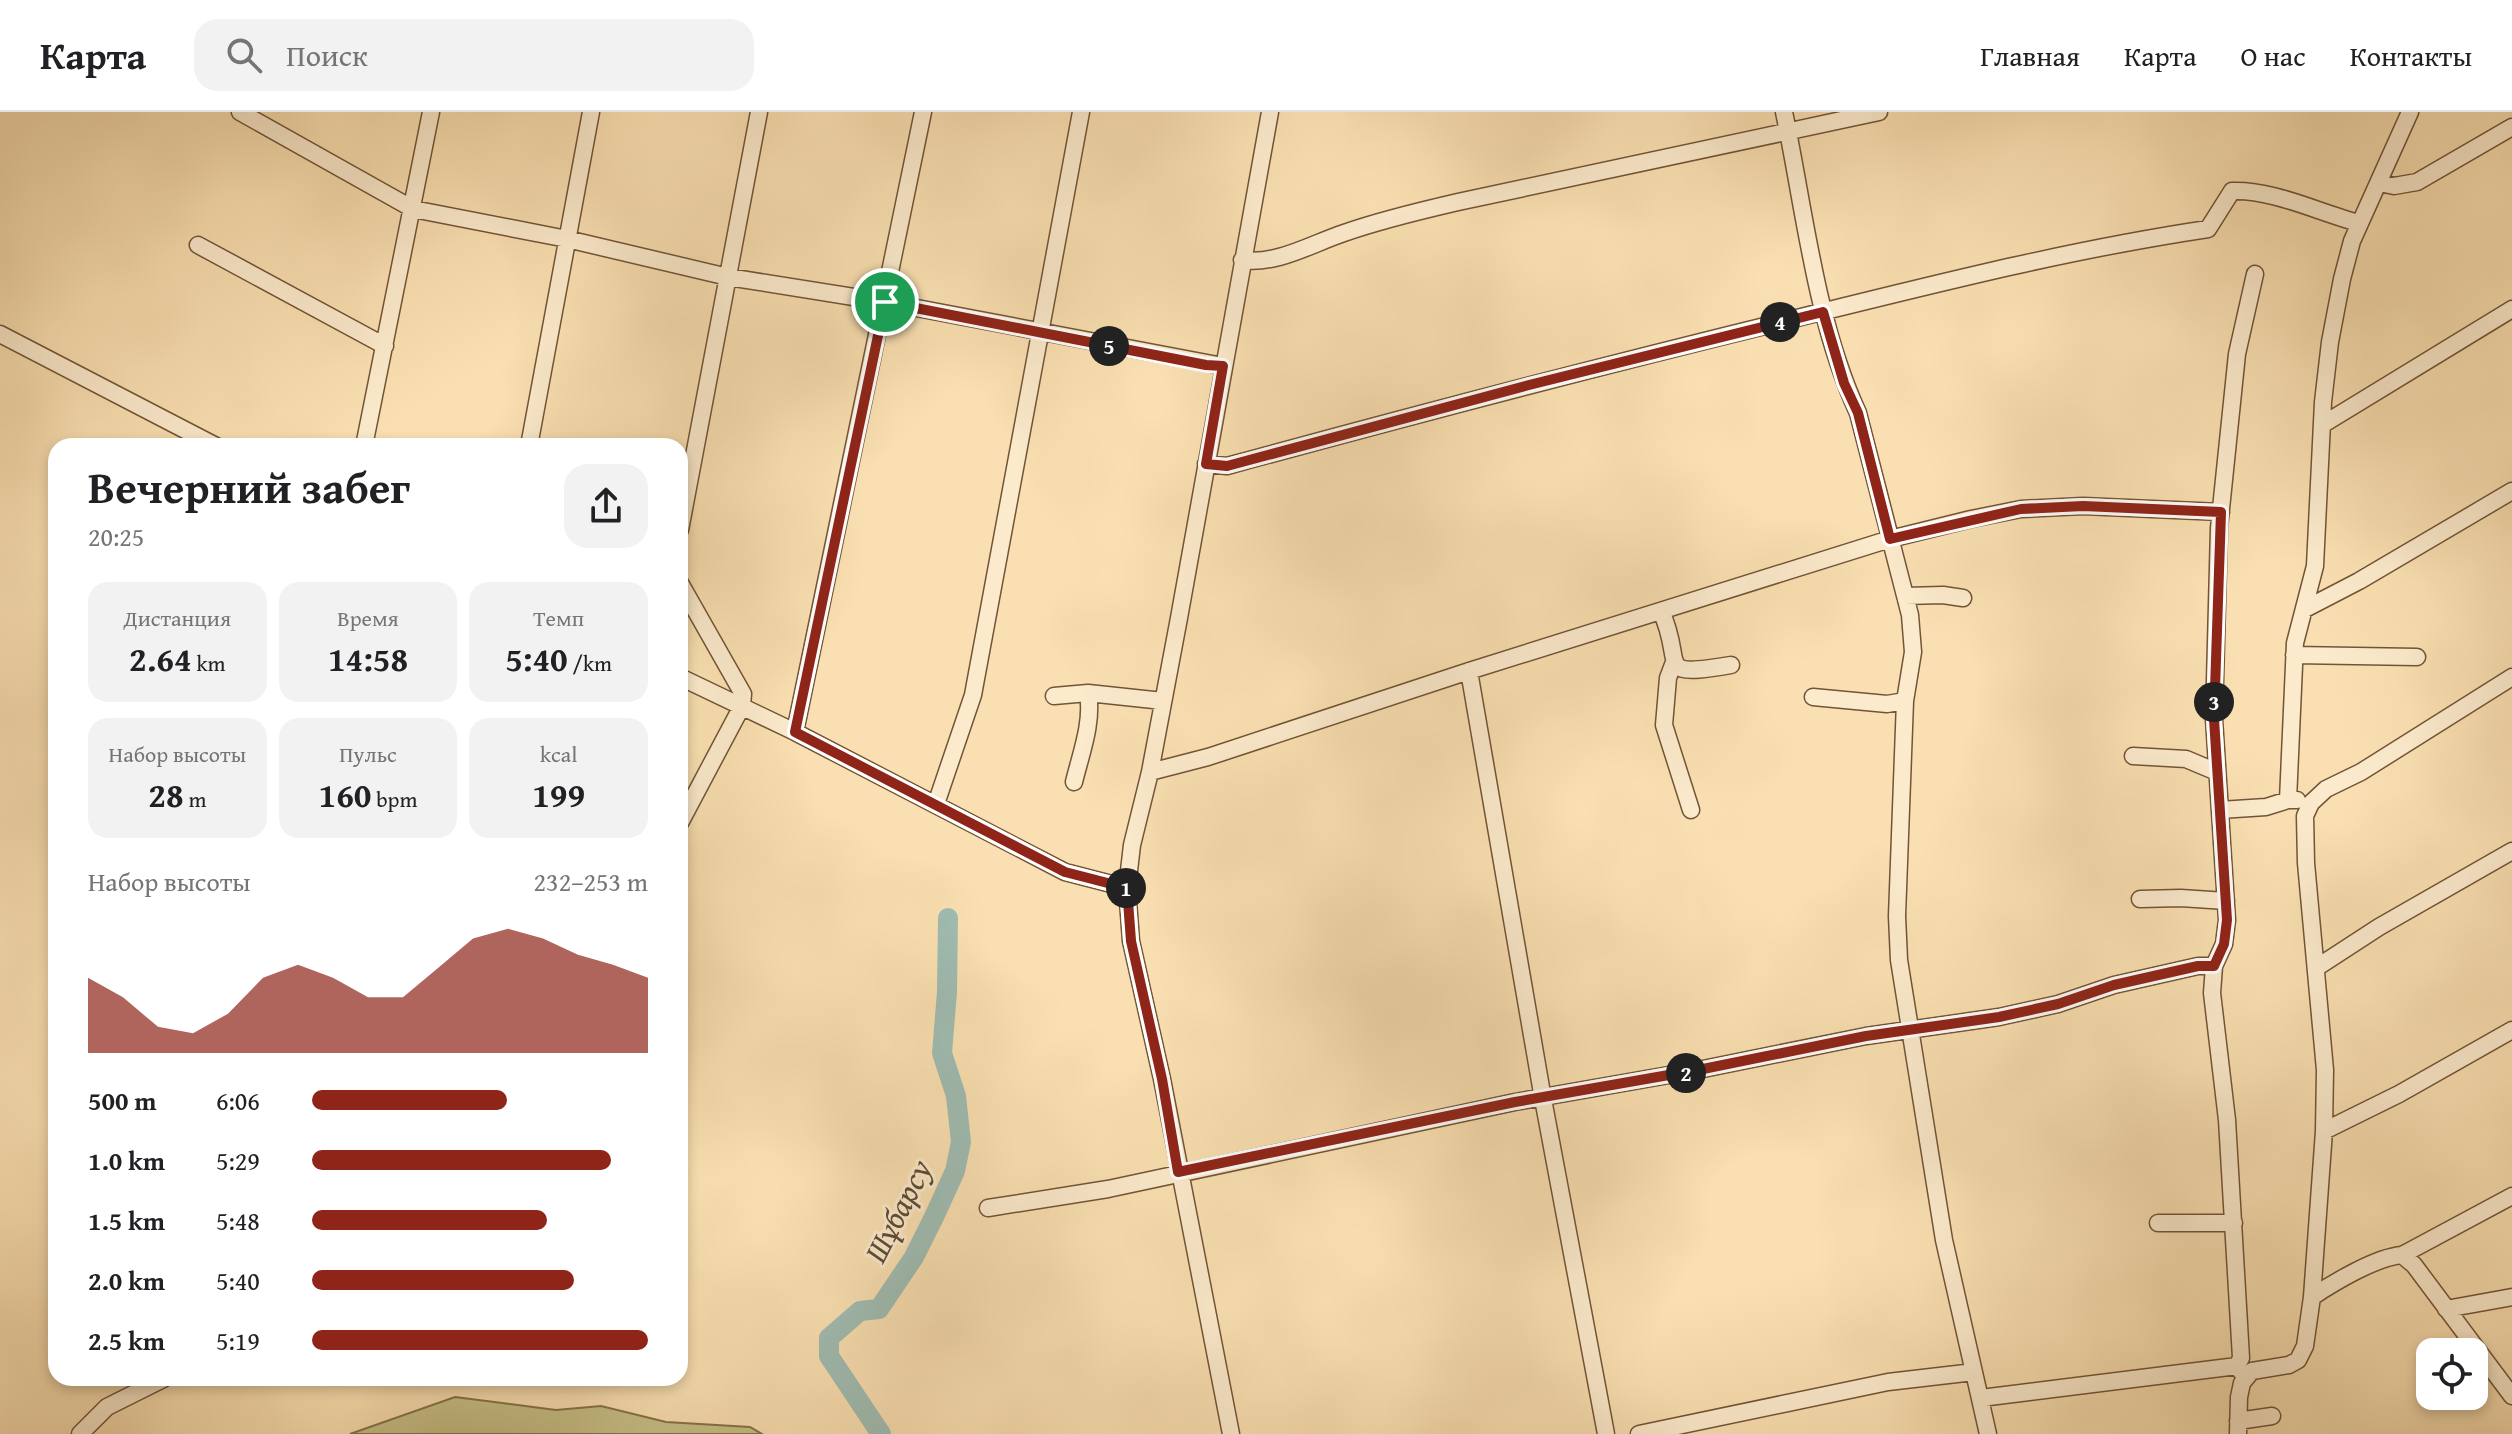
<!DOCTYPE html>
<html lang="ru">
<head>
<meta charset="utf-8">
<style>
  :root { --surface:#fff; --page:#f2f2f2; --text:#202124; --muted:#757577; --line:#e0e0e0; --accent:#8f2418 }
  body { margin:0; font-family:"Gentium Book Plus",serif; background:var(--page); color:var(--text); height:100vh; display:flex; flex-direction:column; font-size:30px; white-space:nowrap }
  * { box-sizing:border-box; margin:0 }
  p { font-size:26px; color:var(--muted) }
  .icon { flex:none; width:44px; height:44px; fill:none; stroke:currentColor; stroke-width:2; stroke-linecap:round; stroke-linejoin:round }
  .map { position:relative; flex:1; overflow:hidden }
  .side { position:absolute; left:48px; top:326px; width:640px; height:948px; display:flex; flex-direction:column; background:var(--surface); border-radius:24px; box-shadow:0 4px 12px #0003 }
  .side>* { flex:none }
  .controls { position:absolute; left:2416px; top:1226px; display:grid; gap:16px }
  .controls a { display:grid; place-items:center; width:72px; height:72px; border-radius:16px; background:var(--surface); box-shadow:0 4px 12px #0003; font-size:40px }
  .pin { position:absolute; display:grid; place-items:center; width:68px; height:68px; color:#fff; margin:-34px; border:4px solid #fff; border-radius:50%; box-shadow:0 2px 8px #0007 }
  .km { position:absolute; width:40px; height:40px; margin:-20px; border-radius:50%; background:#222; color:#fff; font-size:22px; line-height:40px; text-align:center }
  .round { display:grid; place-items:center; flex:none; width:84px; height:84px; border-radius:24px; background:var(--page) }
  .overview { display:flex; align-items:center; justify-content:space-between; height:136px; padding:0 40px }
  h1 { font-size:44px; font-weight:700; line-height:60px }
  .figures { display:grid; grid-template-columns:repeat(3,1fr); gap:12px; height:136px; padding:8px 40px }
  .figures div { display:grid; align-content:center; border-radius:20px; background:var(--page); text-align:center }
  .figures b { font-size:34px; font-weight:700 }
  .figures small { font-size:22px; font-weight:400 }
  .figures p { font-size:22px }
  .chart { height:224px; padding:16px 40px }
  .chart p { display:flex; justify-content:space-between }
  .chart svg { width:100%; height:144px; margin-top:8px; fill:var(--accent); opacity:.7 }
  ul { padding:0 40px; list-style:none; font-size:26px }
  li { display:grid; grid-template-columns:128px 96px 1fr; align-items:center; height:60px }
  li i { height:20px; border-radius:10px; background:var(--accent) }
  header { display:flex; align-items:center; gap:48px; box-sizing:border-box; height:112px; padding:0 40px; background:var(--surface); border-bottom:2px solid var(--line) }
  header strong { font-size:38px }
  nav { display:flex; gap:44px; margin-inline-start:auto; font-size:28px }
  .search { width:560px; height:72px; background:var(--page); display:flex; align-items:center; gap:20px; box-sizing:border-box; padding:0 28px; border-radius:24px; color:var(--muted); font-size:30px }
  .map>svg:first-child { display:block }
  .green { fill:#c6bf86; stroke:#86724a; stroke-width:2 }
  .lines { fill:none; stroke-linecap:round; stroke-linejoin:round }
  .river { stroke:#9fbcb2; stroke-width:20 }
  .minor-casing { stroke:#725436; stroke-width:19 }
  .minor { stroke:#fbeacc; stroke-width:16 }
  .route-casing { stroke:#fff; stroke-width:16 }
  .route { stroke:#8f2418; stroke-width:10 }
  .labels { text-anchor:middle; stroke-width:6; stroke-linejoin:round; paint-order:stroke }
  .water-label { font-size:32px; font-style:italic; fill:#5c4b36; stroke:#fbeacc }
</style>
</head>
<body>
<header>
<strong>Карта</strong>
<div class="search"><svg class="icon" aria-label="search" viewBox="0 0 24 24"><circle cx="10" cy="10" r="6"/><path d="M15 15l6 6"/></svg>Поиск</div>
<nav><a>Главная</a><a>Карта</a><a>О нас</a><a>Контакты</a></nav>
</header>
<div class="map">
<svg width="2512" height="1322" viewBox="0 0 2512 1322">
  <rect width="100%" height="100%" fill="#f9dfb1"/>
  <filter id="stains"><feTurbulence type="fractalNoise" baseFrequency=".0025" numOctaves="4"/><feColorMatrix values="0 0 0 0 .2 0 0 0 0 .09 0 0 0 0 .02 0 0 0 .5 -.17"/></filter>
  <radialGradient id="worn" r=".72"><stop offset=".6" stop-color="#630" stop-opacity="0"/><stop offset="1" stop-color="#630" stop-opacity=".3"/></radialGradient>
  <!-- green -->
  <path class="green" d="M 455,1285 L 556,1298 L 601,1294 L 666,1310 L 750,1315 L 762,1322 L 350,1322 Z"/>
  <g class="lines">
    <!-- river -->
    <path class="river" d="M 881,1322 L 829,1244 L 829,1226 L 860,1199 L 879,1197 L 914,1145 L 934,1105 L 955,1059 L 961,1030 L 956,984 L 942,941 L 947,880 L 948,806"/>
    <!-- minor casing -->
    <g class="minor-casing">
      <path id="minor" d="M 240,0 L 413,97 L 567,127 L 728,165 L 885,190 L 1223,254
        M 1784,0 C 1805,100 1815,207 1858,301 L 1910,503 L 1913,540 L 1905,589 L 1897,804 L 1899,848 L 1944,1128 L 1988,1322
        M 2379,71 L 2394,74 L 2417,70 L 2512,15
        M 198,133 L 385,234
        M 1242,148 C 1277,153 1311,132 1344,121 C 1381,108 1419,99 1458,90 L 1879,0
        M 0,222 L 216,334
        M 2322,313 L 2512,197
        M 364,334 L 431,0
        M 529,334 L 591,0
        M 1206,352 L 1227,354 C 1414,303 1601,254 1789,208 C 1927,174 2067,138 2208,117 L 2232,79 C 2272,77 2320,101 2359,111
        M 680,418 L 759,0
        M 680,471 L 743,582 L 742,594 L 680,711
        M 1905,484 L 1943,483 L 1963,486
        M 2305,497 L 2359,469 L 2512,379
        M 1661,499 C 1686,554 1652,566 1731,553
        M 2294,543 L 2417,545
        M 1674,550 L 1668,566 L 1664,613 L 1691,698
        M 1469,559 L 1543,987 L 1606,1322
        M 680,565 L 795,620 L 1065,760 L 1127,776
        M 1054,584 L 1088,581 L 1163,589
        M 1813,585 L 1887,592 L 1905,589
        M 795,620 L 923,0
        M 2133,644 L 2186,647 L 2217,660
        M 1150,660 L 1208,645 L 1469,559 L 1890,427 L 1971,407 L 2021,397 L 2083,394 L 2221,400
        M 1074,670 C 1081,641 1093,611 1088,581
        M 2288,688 L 2295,531 L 2315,454 L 2323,290 L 2330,230 L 2342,167 L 2352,129 L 2410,0
        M 936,692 L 973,583 L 1081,0
        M 2220,698 L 2266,695 L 2288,688 L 2297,688
        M 2140,787 L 2181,786 L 2226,789
        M 2316,856 L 2379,815 L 2512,739
        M 2324,1019 L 2399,982 L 2512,918
        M 988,1096 L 1108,1077 L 1515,990 L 1703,957 L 1866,924 L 1999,905 L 2058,892 L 2114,873 L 2198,854 L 2214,854
        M 2158,1111 L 2234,1111
        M 2402,1143 L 2414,1153 L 2512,1284
        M 2312,1185 C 2333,1171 2376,1145 2402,1143 L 2512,1084
        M 2446,1197 L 2512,1185
        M 2246,1266 L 2237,1254 L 2241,1246 L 2227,1008 L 2212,881 L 2214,854 L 2224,832 L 2227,808 L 2214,607 L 2219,416 L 2237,242 L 2255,162
        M 1981,1286 L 2237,1254
        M 2238,1309 L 2272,1304
        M 80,1322 L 107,1295 L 165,1266
        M 1231,1322 L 1162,967 L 1131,829 L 1127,776 L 1132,733 L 1150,660 L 1179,506 L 1270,0
        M 1639,1322 L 1888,1270 L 1974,1260
        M 2238,1322 L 2239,1285 L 2242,1271 L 2252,1259 L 2289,1253 L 2298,1248 L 2305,1234 L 2312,1185 L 2324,1019 L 2325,958 L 2306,751 L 2305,704 L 2311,691 L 2326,677 L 2361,660 L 2512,565"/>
    </g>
    <!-- minor -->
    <use href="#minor" class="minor"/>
  </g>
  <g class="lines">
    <!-- route casing -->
    <g class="route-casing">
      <path id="route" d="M 885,190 L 1206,253 L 1223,254 L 1206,352 L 1227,354 L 1529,273 L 1823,200 L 1844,271 L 1858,301 L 1890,427 L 2021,397 L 2083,394 L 2221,400 L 2214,607 L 2227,808 L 2224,832 L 2214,854 L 2198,854 L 2114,873 L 2058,892 L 1999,905 L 1866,924 L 1703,957 L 1515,990 L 1178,1060 L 1162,967 L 1131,829 L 1127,776 L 1065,760 L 795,620 Z"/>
    </g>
    <!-- route -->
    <use href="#route" class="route"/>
  </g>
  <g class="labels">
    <!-- water labels -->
    <g class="water-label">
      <text transform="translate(898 1099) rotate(-63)" y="11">Шұбарсу</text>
    </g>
  </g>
  <rect width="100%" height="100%" filter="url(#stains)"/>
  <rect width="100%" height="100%" fill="url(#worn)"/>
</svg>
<div class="controls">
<a><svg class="icon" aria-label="locate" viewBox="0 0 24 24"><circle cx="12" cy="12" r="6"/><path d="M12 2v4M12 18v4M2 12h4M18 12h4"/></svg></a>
</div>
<div class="pin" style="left:885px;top:190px;background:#1e9e55"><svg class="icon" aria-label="arrive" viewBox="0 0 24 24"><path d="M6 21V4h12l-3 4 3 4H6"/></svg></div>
<b class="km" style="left:1126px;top:776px">1</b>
<b class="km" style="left:1686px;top:961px">2</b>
<b class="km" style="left:2214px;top:590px">3</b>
<b class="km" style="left:1780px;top:210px">4</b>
<b class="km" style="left:1109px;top:234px">5</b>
<section class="side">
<div class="overview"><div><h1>Вечерний забег</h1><p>20:25</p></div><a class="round"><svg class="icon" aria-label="share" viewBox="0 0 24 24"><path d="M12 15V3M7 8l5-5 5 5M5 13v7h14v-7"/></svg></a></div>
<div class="figures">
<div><p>Дистанция</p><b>2.64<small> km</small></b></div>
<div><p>Время</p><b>14:58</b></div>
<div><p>Темп</p><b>5:40<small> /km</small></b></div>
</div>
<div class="figures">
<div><p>Набор высоты</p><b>28<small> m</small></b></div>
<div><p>Пульс</p><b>160<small> bpm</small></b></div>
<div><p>kcal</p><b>199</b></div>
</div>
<div class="chart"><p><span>Набор высоты</span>232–253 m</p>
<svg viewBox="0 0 160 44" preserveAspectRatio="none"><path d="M0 44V21L10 27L20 36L30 38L40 32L50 21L60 17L70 21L80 27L90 27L100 18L110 9L120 6L130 9L140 14L150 17L160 21V44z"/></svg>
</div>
<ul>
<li><b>500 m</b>6:06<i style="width:58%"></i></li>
<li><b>1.0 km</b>5:29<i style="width:89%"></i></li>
<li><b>1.5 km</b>5:48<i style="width:70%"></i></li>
<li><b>2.0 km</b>5:40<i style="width:78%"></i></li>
<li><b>2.5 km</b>5:19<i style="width:100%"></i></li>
</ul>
</section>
</div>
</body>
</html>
